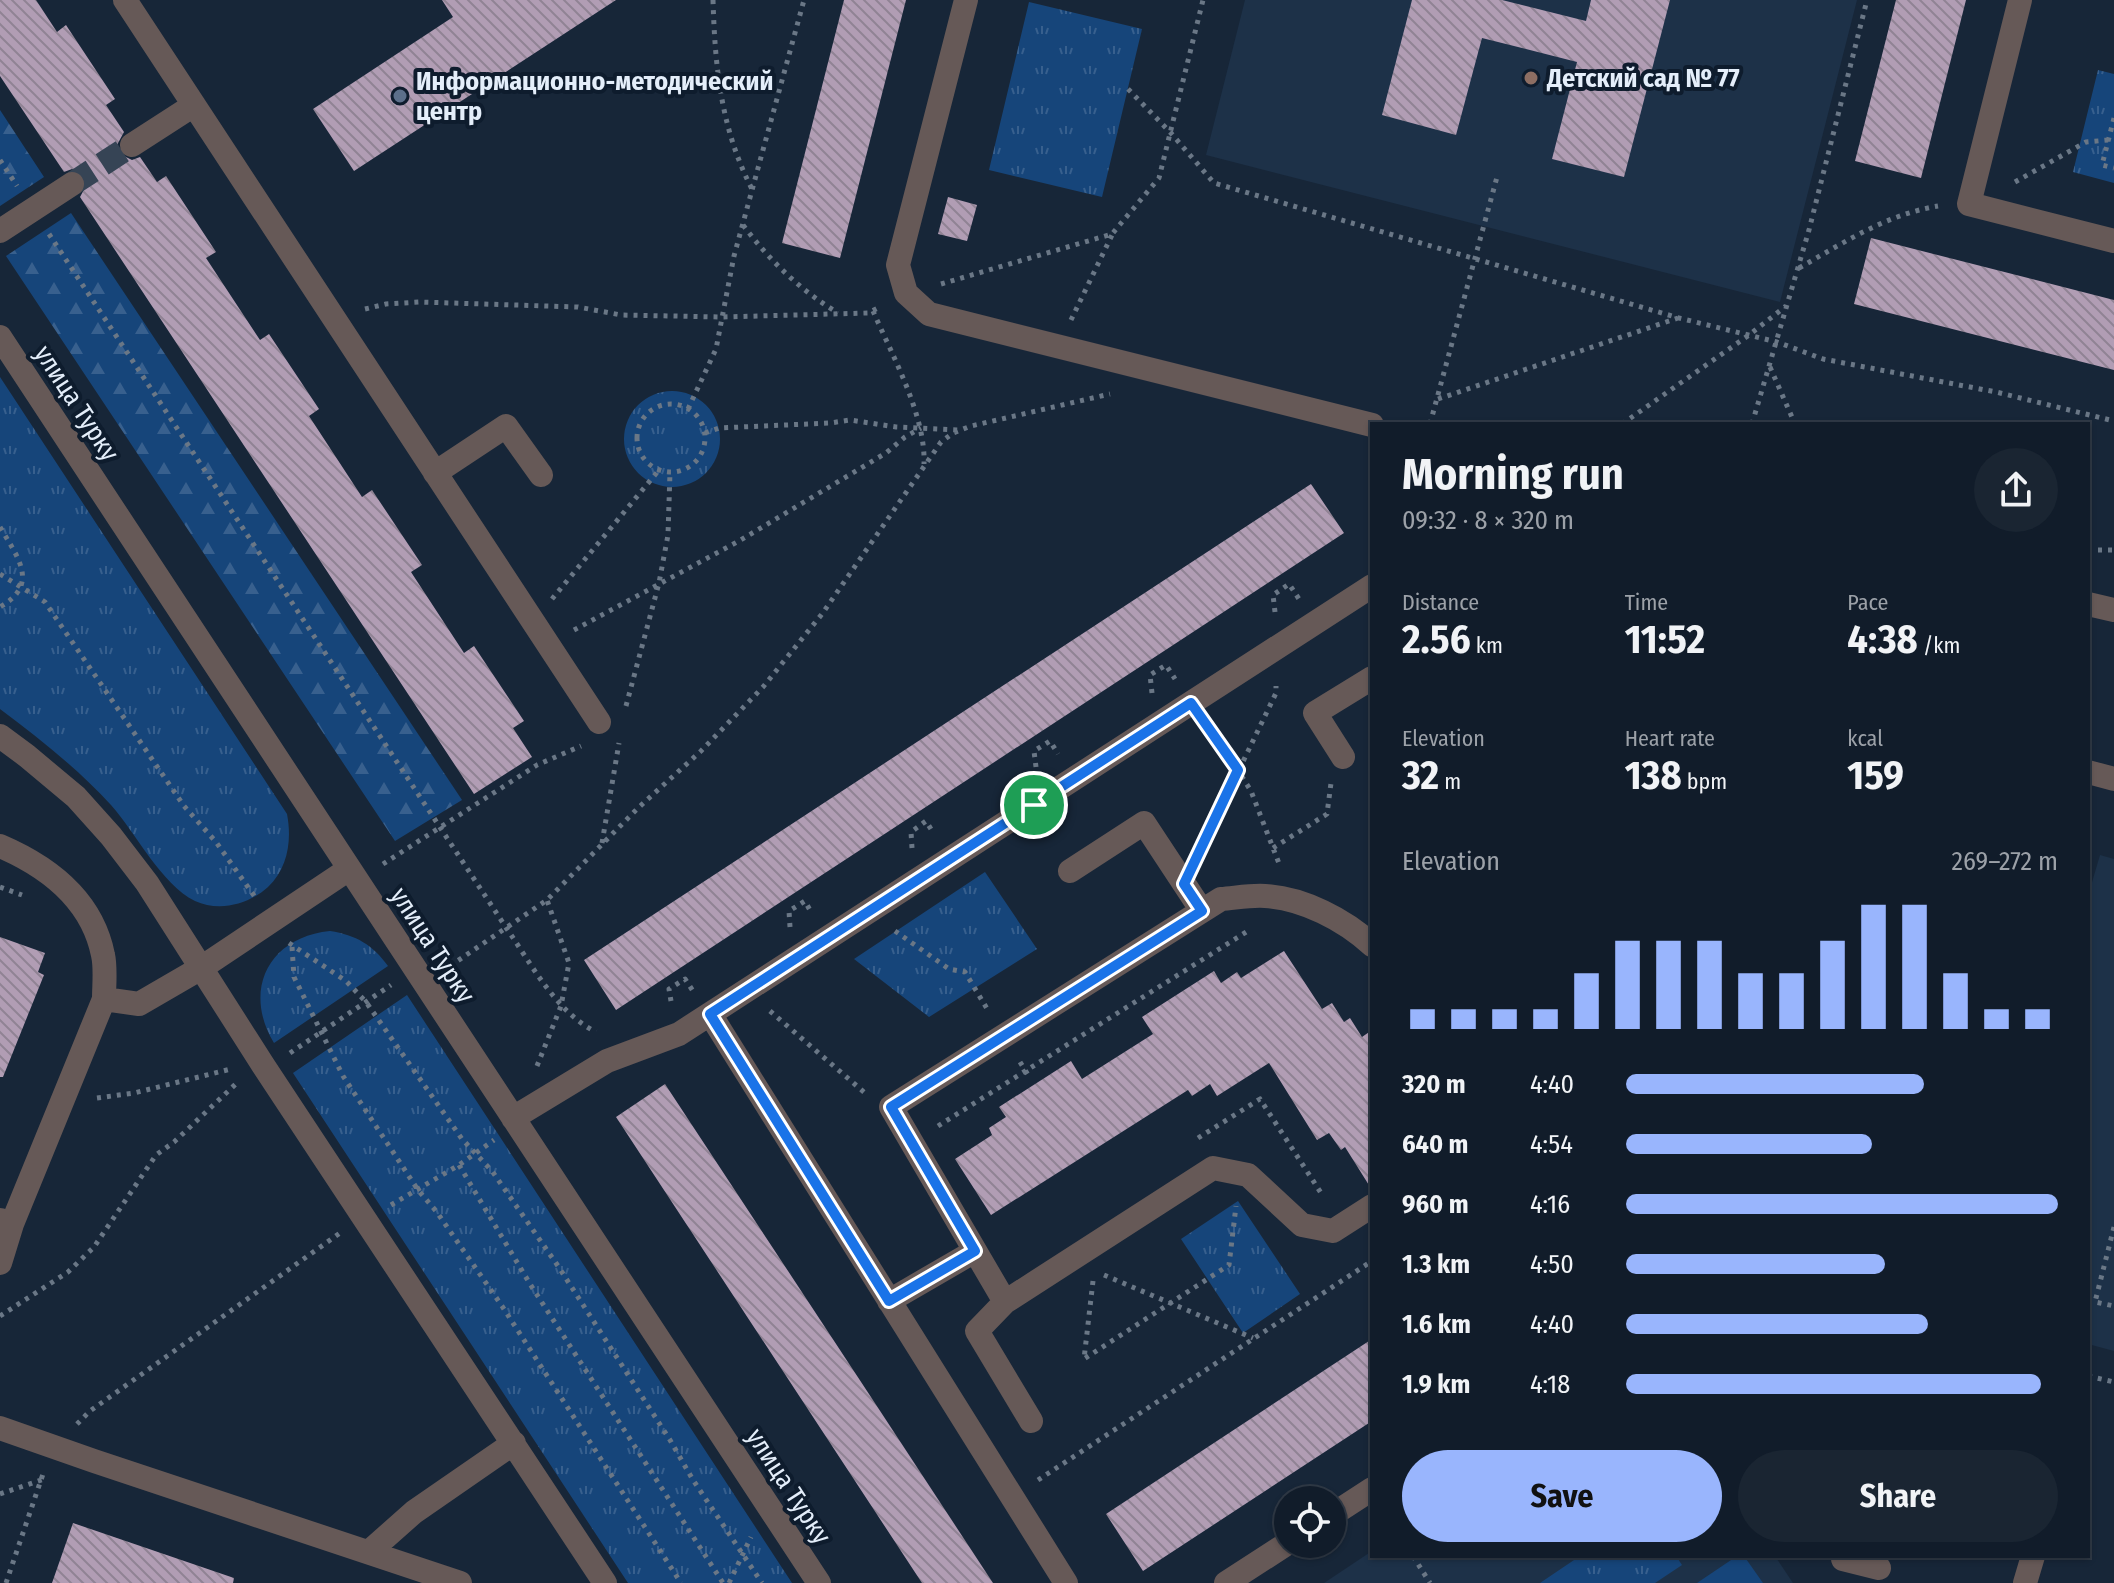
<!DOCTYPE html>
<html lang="en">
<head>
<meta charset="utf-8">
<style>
  :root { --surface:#111c2a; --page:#1a2532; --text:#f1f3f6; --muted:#9ca1a8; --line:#303a47; --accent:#99b5fd }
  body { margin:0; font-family:"Fira Sans Condensed",sans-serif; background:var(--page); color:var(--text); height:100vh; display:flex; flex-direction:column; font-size:30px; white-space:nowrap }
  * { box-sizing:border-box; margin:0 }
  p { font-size:26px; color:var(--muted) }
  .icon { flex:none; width:44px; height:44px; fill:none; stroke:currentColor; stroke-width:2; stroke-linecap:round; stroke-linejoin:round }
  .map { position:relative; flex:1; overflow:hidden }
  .sheet { position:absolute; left:1370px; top:422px; width:720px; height:1136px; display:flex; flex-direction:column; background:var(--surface); border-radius:0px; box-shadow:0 2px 6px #0004,0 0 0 2px var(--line) }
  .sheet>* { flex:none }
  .controls { position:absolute; left:1274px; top:1486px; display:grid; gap:16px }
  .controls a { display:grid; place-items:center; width:72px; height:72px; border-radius:50%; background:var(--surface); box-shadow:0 2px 6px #0004,0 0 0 2px var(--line); font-size:40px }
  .pin { position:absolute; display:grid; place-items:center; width:68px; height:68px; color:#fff; margin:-34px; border:4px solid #fff; border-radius:50%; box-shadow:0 2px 8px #0007 }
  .round { display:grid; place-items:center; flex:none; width:84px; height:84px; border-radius:42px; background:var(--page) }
  .summary { display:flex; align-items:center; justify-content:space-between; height:136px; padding:0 32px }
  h1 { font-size:44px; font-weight:700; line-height:60px }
  .metrics { display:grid; grid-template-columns:repeat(3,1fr); gap:12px; height:136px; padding:8px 32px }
  .metrics div { display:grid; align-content:center }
  .metrics b { font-size:40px; font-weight:700 }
  .metrics small { font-size:22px; font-weight:400 }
  .metrics p { font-size:22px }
  .chart { height:224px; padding:16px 32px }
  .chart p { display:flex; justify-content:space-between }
  .chart svg { width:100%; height:144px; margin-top:8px; stroke:var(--accent); stroke-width:6 }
  .primary-button { display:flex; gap:16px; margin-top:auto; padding:16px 32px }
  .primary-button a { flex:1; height:92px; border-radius:48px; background:var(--accent); color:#111; font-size:32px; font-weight:700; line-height:92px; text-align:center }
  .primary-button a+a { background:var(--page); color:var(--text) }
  ul { padding:0 32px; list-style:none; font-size:26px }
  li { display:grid; grid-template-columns:128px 96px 1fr; align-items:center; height:60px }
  li i { height:20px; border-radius:10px; background:var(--accent) }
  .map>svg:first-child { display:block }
  .built { fill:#1d3148 }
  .grass { fill:url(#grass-tufts) }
  .forest { fill:url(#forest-firs) }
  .pitch { fill:#16457a }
  .building { fill:url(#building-back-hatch) }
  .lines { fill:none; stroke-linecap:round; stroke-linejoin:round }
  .minor-tunnel { stroke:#364455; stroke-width:24; stroke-dasharray:24 12; stroke-linecap:butt }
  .path { stroke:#6a7786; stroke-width:5; stroke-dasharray:4 6; stroke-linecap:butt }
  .minor { stroke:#665957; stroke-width:24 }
  .route-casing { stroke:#fff; stroke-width:16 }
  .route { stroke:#1a73e8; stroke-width:10 }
  .education-dot { fill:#8d6e63; stroke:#0e1c2d; stroke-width:3 }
  .service-dot { fill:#5c6f8a; stroke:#0e1c2d; stroke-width:3 }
  .labels { text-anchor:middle; stroke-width:8; stroke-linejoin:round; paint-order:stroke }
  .poi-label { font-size:26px; font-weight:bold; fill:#e4eefa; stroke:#0e1c2d; text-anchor:start }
  .street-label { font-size:26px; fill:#e4eefa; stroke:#0e1c2d }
</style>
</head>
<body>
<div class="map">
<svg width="2114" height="1583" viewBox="0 0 2114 1583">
  <defs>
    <pattern id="grass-tufts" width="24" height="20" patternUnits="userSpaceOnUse" patternTransform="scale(2)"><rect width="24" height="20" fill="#16457a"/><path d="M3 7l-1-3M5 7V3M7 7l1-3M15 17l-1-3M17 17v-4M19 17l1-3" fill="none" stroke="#38608e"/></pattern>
    <pattern id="forest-firs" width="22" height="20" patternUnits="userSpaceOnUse" patternTransform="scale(2)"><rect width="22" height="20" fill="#16457a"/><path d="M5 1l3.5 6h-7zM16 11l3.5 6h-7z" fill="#38608e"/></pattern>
    <pattern id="building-back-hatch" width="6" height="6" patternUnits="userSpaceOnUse" patternTransform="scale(2)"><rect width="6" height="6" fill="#b19db4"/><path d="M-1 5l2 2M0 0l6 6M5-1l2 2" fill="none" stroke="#908394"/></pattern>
  </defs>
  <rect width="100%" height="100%" fill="#172638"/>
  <!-- built -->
  <path class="built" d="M 1245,0 L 1857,0 L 1780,302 L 1206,155 Z
    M 2100,855 L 2114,859 L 2114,1351 L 2088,1344 L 2088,896 Z
    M 1372,1551 L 1372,1556 L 1775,1556 L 1793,1583 L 1324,1583 Z"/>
  <!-- grass -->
  <path class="grass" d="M 1029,2 L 1142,29 L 1102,197 L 989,170 Z
    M 2098,70 L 2114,74 L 2114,183 L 2073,172 Z
    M 0,377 L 287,814 C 292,840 288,868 268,887 C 248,905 219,912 195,901 C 161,884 136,833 111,805 C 78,769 39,738 0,709 Z
    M624 439a48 48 0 1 1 96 0a48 48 0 1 1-96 0Z
    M 985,872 L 1037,949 L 929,1017 L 854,959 Z
    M 330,931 C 356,935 373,945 388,966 L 274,1043 C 242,990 269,937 330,931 Z
    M 407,995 L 792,1583 L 628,1583 L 293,1073 Z
    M 1238,1201 L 1300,1294 L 1243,1333 L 1181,1239 Z
    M 1580,1556 L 1676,1556 L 1682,1565 L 1655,1583 L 1540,1583 Z"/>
  <!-- forest -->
  <path class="forest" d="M 0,110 L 44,177 L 0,206 Z
    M 71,213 L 462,800 L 395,841 L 6,256 Z"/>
  <!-- pitch -->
  <path class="pitch" d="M 1737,1556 L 1744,1556 L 1763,1583 L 1697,1583 Z"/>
  <!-- building -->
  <path class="building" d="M 0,0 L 36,0 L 57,32 L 66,25 L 115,99 L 106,105 L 124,132 L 117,145 L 120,154 L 132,160 L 140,157 L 157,182 L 166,176 L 216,252 L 206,258 L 260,340 L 269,334 L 319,409 L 309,416 L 362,497 L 372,490 L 422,565 L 411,572 L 464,653 L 474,646 L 524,721 L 513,728 L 532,757 L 474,794 L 80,197 L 87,184 L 84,175 L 72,169 L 64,172 L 0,76 Z
    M 442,0 L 616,0 L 354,171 L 313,109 L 453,17 Z
    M 844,0 L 906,0 L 840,258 L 782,243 Z
    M 1412,0 L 1502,0 L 1586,21 L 1591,0 L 1670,0 L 1624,177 L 1552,159 L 1577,62 L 1482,38 L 1456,135 L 1382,115 Z
    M 1896,0 L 1966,0 L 1921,178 L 1855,161 Z
    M 948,197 L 977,205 L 967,241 L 938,234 Z
    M 1871,238 L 2114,300 L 2114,370 L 1854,304 Z
    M 1311,484 L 1344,533 L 616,1010 L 584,960 Z
    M 0,937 L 45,953 L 38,972 L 44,975 L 3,1077 L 0,1077 Z
    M 1284,951 L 1322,1009 L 1332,1003 L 1344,1022 L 1350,1018 L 1362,1037 L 1372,1030 L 1372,1190 L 1345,1147 L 1341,1150 L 1329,1133 L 1317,1140 L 1269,1063 L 1217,1096 L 1210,1084 L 1192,1096 L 1188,1090 L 991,1215 L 955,1159 L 992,1135 L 989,1128 L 1006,1117 L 999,1107 L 1071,1061 L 1082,1079 L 1153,1034 L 1142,1017 L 1214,971 L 1221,983 L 1237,972 L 1241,978 Z
    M 665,1084 L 867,1391 L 993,1583 L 922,1583 L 616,1117 Z
    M 1372,1339 L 1372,1421 L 1143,1571 L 1106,1514 Z
    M 73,1523 L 234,1578 L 233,1583 L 52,1583 Z"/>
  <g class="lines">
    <!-- minor-tunnel -->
    <path class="minor-tunnel" d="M 72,184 L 132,145"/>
    <!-- path -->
    <path class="path" d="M 713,0 C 715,68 721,130 753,191
      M 1128,89 L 1170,132 L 1214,183 L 1679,318 L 1777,342 L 1823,359 L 1996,392 L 2114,421
      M 2114,118 L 2102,165 L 2114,168
      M 0,160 L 17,186
      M 2015,182 L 2086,142 L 2108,140
      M 743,225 C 770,261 800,290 838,313
      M 49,234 L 507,929 C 532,965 556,1012 596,1032
      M 1799,268 C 1845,242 1885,215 1938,206
      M 941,284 L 1112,234 L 1159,178 L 1203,0
      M 365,309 L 386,304 L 419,302 L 578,307 L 621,315 L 722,317 L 868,313 L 880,307
      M 873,311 C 892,355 926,416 924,464
      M 1071,320 L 1112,235
      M 1770,367 L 1795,424
      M 1438,399 L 1678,318
      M637 438a34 34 0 1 1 68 0a34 34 0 1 1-68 0Z
      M 688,409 L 716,349 L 734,256 L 804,0
      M 1430,424 L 1497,177
      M 1622,424 L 1749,335 L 1786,306
      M 1752,424 L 1809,230 L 1867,0
      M 705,433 L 719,428 L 830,423 L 850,420 L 896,427 L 958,430
      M 0,527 C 18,558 40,584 0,607
      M 2088,550 L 2114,550
      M 0,574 L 45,602 L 184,806 L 216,842 L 255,897
      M 552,599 L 659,470
      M 1275,612 L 1273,595 L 1289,584 L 1299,599
      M 574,630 L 739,541 L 886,453 L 905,437 L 921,428
      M 1152,693 L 1150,675 L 1166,665 L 1175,679
      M 626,706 L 659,583 L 668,535 L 670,472
      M 1207,727 L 1225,750 L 1251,791 L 1280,866
      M 1036,767 L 1034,751 L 1050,741 L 1058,754
      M 602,843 L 619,743
      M 912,848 L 911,832 L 926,821 L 934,834
      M 1273,848 L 1327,814 L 1331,783
      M 1200,851 L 1276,693 L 1276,686
      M 383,864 L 537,765 L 581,746
      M 0,887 L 22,895
      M 790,927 L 789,911 L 805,901 L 812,914
      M 895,931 L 949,969 L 965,972 L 989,1012
      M 289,943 L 346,981 L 366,1002 L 462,1139 L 492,1171 L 558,1266 L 670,1440 L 693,1480 L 762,1583
      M 292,947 L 294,977 L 343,1076 L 418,1190 L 436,1211 L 502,1306 L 681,1583
      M 450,966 L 547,900 L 638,808 L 701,751 L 763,687 L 822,614 L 941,442 L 953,433 L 971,426 L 1110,394
      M 671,1001 L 669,989 L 685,979 L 693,991
      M 770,1011 L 865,1093
      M 290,1053 L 391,985
      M 1020,1062 L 1030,1078
      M 537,1066 L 561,1006 L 569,963 L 547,900
      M 97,1098 L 134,1093 L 231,1069
      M 938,1126 L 1251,929
      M 1198,1138 L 1260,1099 L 1323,1196
      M 459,1165 L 530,1284 L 723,1583
      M 391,1205 L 459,1165 L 494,1140
      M 2114,1227 L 2095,1302 L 2114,1306
      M 1104,1275 L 1253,1338
      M 1093,1281 L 1084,1359 L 1229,1265 L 1236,1206
      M 0,1316 L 68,1272 L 94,1247 L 156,1155 L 174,1142 L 239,1081
      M 2088,1376 L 2114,1382
      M 77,1424 L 90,1411 L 340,1233
      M 1038,1480 L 1372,1261
      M 0,1494 L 44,1479
      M 1413,1556 L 1430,1583
      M 6,1583 L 43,1474
      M 729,1583 L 751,1537"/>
    <!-- minor -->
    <path class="minor" d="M 125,0 L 599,722
      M 966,0 L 898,265 L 906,293 L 929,314 L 1372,425
      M 2020,0 L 1969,204 L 2114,241
      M 132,145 L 194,105
      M 0,231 L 72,184
      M 0,337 L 819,1583
      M 435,473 L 506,426 L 541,475
      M 2088,604 L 2114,610
      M 0,736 L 27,756 L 76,797 L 111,836 L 147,883 L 263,1065 L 605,1583
      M 1343,757 L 1315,713 L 1372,678
      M 2088,772 L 2114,779
      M 0,846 C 49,867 92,900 103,955 C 106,968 104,985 104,999
      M 1070,871 L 1144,823 L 1202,911
      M 710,1014 L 1066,1583
      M 513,1118 L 607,1061 L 679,1034 L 1372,586
      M 0,1220 L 12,1224 L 0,1263
      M 12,1224 L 104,999 L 139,1004 L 201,968 L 349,869
      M 889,1301 L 975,1251
      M 1005,1302 L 1213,1168 L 1248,1175 L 1302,1225 L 1333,1231 L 1372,1206
      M 1031,1421 L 977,1331 L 1005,1302 L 891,1107 L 1221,899 C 1235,898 1251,895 1265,896 C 1303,898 1345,920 1372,945
      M 0,1428 L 94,1461 L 460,1583
      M 1332,1515 L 1372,1489
      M 370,1551 L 414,1512 L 514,1443
      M 1843,1559 L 1879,1568
      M 1226,1583 L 1288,1543
      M 2025,1583 L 2033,1556"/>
  </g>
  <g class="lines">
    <!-- route casing -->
    <g class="route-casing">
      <path id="route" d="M 1191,703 L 1238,770 L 1184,884 L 1202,911 L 891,1107 L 975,1251 L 889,1301 L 710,1014 Z"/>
    </g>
    <!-- route -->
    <use href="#route" class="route"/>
  </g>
  <!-- markers -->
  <circle class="education-dot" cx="1531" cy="78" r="8"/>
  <circle class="service-dot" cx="400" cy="96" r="8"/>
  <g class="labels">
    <!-- poi labels -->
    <g class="poi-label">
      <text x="1547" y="87">Детский сад № 77</text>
      <text x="416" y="90">Информационно-методический<tspan x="416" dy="30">центр</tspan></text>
    </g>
    <!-- street labels -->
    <g class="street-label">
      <text transform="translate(77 403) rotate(57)" y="9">улица Турку</text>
      <text transform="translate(433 945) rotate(57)" y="9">улица Турку</text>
      <text transform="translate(789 1486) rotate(57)" y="9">улица Турку</text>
    </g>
  </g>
</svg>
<div class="controls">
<a><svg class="icon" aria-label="locate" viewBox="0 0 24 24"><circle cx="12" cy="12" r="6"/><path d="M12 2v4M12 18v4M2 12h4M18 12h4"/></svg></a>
</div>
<div class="pin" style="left:1034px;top:805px;background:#1e9e55"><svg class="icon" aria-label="arrive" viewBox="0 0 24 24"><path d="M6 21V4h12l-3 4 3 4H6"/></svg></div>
<section class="sheet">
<div class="summary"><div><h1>Morning run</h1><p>09:32 · 8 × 320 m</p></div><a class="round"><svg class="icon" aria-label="share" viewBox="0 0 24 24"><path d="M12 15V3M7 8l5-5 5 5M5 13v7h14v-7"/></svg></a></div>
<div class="metrics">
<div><p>Distance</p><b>2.56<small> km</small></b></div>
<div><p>Time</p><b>11:52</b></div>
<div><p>Pace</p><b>4:38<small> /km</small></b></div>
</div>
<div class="metrics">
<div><p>Elevation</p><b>32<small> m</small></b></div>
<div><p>Heart rate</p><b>138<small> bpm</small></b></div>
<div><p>kcal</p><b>159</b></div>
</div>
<div class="chart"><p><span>Elevation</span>269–272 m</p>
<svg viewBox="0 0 160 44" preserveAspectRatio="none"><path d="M5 44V38M15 44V38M25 44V38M35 44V38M45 44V27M55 44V17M65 44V17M75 44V17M85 44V27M95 44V27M105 44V17M115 44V6M125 44V6M135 44V27M145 44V38M155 44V38"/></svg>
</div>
<ul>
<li><b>320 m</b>4:40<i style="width:69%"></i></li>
<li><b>640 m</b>4:54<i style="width:57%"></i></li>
<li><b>960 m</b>4:16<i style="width:100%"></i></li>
<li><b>1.3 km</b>4:50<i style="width:60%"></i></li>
<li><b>1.6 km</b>4:40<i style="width:70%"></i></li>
<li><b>1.9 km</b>4:18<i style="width:96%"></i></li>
</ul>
<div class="primary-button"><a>Save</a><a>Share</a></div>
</section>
</div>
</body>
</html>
